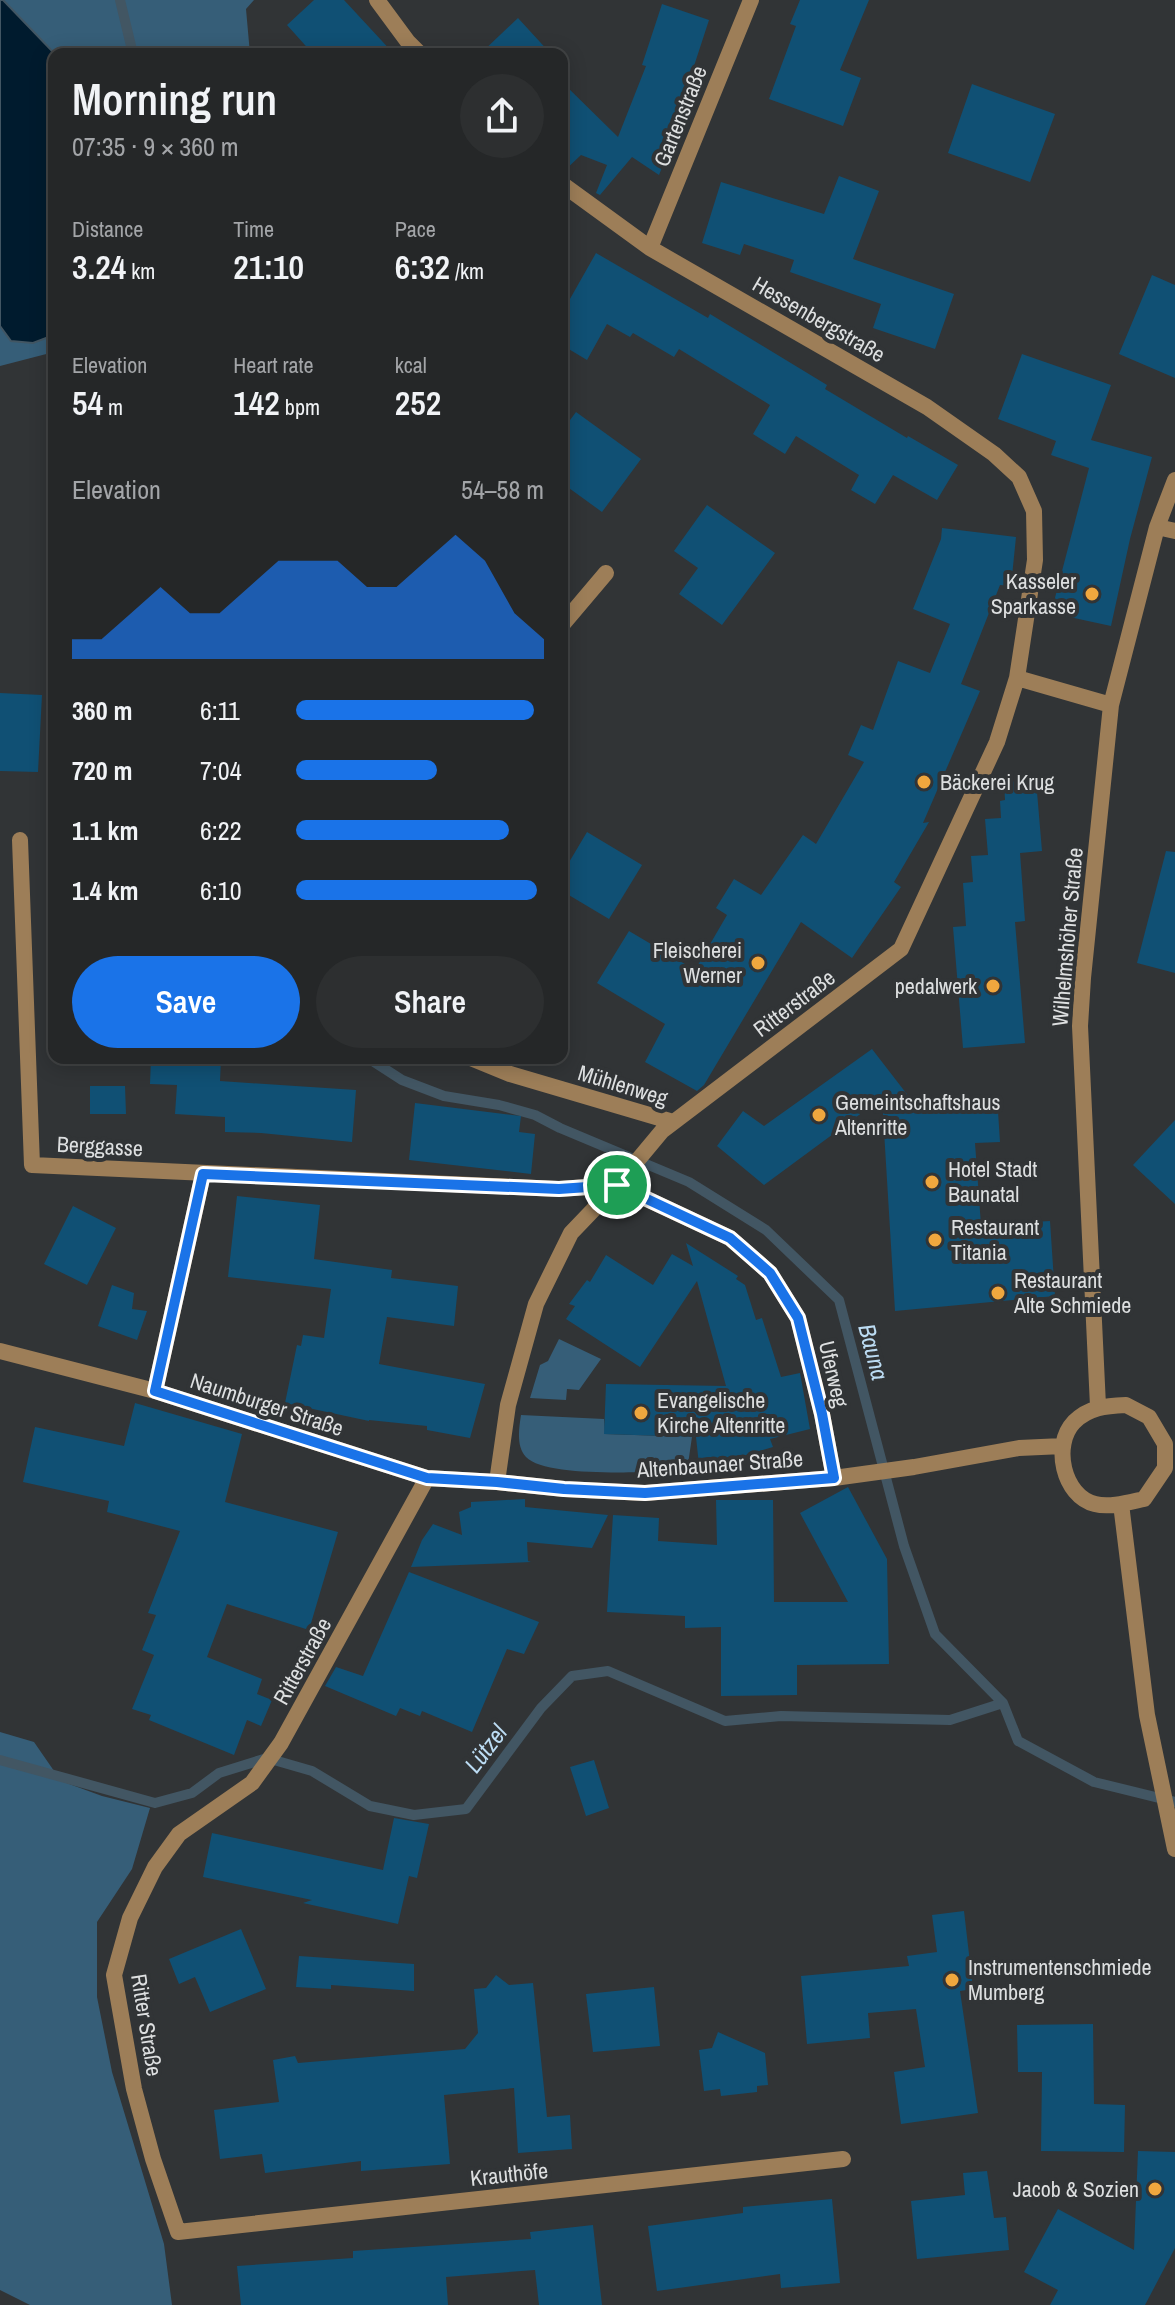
<!DOCTYPE html>
<html lang="en">
<head>
<meta charset="utf-8">
<style>
  :root { --surface:#252728; --page:#2d2f30; --text:#f1f3f6; --muted:#a3a5a8; --line:#424445; --accent:#1a73e8 }
  body { margin:0; font-family:"Archivo Narrow",sans-serif; background:var(--page); color:var(--text); height:100vh; display:flex; flex-direction:column; font-size:30px; white-space:nowrap }
  * { box-sizing:border-box; margin:0 }
  p { font-size:26px; color:var(--muted) }
  .icon { flex:none; width:44px; height:44px; fill:none; stroke:currentColor; stroke-width:2; stroke-linecap:round; stroke-linejoin:round }
  .map { position:relative; flex:1; overflow:hidden }
  .details { position:absolute; left:48px; top:48px; width:520px; height:1016px; display:flex; flex-direction:column; background:var(--surface); border-radius:16px; box-shadow:0 4px 20px #0003,0 0 0 2px var(--line) }
  .details>* { flex:none }
  .pin { position:absolute; display:grid; place-items:center; width:68px; height:68px; color:#fff; margin:-34px; border:4px solid #fff; border-radius:50%; box-shadow:0 2px 8px #0007 }
  .round { display:grid; place-items:center; flex:none; width:84px; height:84px; border-radius:42px; background:var(--page) }
  .summary { display:flex; align-items:center; justify-content:space-between; height:136px; padding:0 24px }
  h1 { font-size:44px; font-weight:600; line-height:60px }
  .stats { display:grid; grid-template-columns:repeat(3,1fr); gap:12px; height:136px; padding:8px 24px }
  .stats div { display:grid; align-content:center }
  .stats b { font-size:34px; font-weight:600 }
  .stats small { font-size:22px; font-weight:400 }
  .stats p { font-size:22px }
  .chart { height:224px; padding:16px 24px }
  .chart p { display:flex; justify-content:space-between }
  .chart svg { width:100%; height:144px; margin-top:8px; fill:var(--accent); opacity:.7 }
  .action { display:flex; gap:16px; margin-top:auto; padding:16px 24px }
  .action a { flex:1; height:92px; border-radius:48px; background:var(--accent); color:#fff; font-size:32px; font-weight:600; line-height:92px; text-align:center }
  .action a+a { background:var(--page); color:var(--text) }
  ul { padding:0 24px; list-style:none; font-size:26px }
  li { display:grid; grid-template-columns:128px 96px 1fr; align-items:center; height:60px }
  li i { height:20px; border-radius:10px; background:var(--accent) }
  .map>svg:first-child { display:block }
  .green { fill:#365e78 }
  .water { fill:#001b2e; stroke:#425663; stroke-width:2 }
  .lines { fill:none; stroke-linecap:round; stroke-linejoin:round }
  .stream { stroke:#425663; stroke-width:10 }
  .building { fill:#105074 }
  .minor { stroke:#9d7e58; stroke-width:16 }
  .route-casing { stroke:#fff; stroke-width:16 }
  .route { stroke:#1a73e8; stroke-width:10 }
  .poi-dot { fill:#f0a73e; stroke:#313436; stroke-width:3 }
  .labels { text-anchor:middle; stroke-width:8; stroke-linejoin:round; paint-order:stroke }
  .street-label { font-size:22px; fill:#dddfe0; stroke:#313436 }
  .poi-label { font-size:22px; fill:#dddfe0; stroke:#313436; text-anchor:start }
  .water-label { font-size:24px; font-style:italic; fill:#bcdcf3; stroke:#313436 }
</style>
</head>
<body>
<div class="map">
<svg width="1175" height="2305" viewBox="0 0 1175 2305">
  <rect width="100%" height="100%" fill="#313436"/>
  <!-- green -->
  <path class="green" d="M 3,0 L 254,0 L 246,9 L 250,54 L 55,54 Z
    M 0,326 L 11,341 L 33,343 L 54,335 L 54,352 L 0,366 Z
    M 559,1339 L 601,1359 L 579,1390 L 567,1389 L 566,1400 L 530,1398 L 540,1365 L 548,1361 Z
    M 521,1415 L 604,1419 L 605,1434 L 664,1436 L 693,1430 L 687,1471 C 655,1471 547,1479 526,1457 C 516,1447 519,1428 521,1415 Z
    M 0,1732 L 34,1742 L 61,1781 L 102,1796 L 150,1808 L 132,1869 L 97,1922 L 97,1997 L 112,2072 L 164,2244 L 172,2305 L 30,2305 L 0,2290 Z"/>
  <!-- water -->
  <path class="water" d="M 0,0 L 3,0 L 55,54 L 54,335 L 33,343 L 11,341 L 0,326 Z"/>
  <g class="lines">
    <!-- stream -->
    <path class="stream" d="M 120,0 L 133,54
      M 368,1058 L 402,1080 L 444,1096 L 499,1105 L 535,1115 L 560,1128 L 689,1182 L 766,1230 L 839,1300 L 904,1546 L 935,1634 L 1003,1703 L 1018,1741 L 1094,1782 L 1175,1802
      M 0,1760 L 155,1803 L 192,1793 L 219,1773 L 267,1758 L 312,1771 L 370,1806 L 414,1815 L 466,1809 L 541,1708 L 572,1676 L 608,1671 L 725,1721 L 781,1716 L 950,1720 L 1003,1703"/>
  </g>
  <!-- building -->
  <path class="building" d="M 314,0 L 344,0 L 394,54 L 313,54 L 287,25 Z
    M 800,0 L 869,0 L 840,70 L 861,78 L 843,126 L 769,99 L 796,26 L 790,24 Z
    M 662,4 L 709,20 L 677,118 L 681,120 L 659,175 L 632,157 L 600,195 L 596,193 L 607,165 L 581,155 L 562,173 L 562,82 L 618,137 L 646,66 L 642,65 Z
    M 518,18 L 551,54 L 480,54 Z
    M 972,84 L 1055,114 L 1030,182 L 948,153 Z
    M 839,176 L 879,191 L 853,259 L 954,294 L 935,349 L 873,328 L 881,304 L 790,272 L 794,260 L 744,244 L 740,255 L 702,243 L 721,182 L 824,214 Z
    M 596,253 L 708,318 L 710,314 L 827,385 L 825,389 L 907,438 L 908,436 L 958,465 L 937,500 L 893,475 L 875,504 L 851,490 L 859,475 L 796,436 L 785,454 L 753,434 L 770,405 L 679,349 L 674,357 L 633,333 L 630,337 L 607,324 L 587,360 L 562,345 L 562,313 Z
    M 1152,275 L 1175,285 L 1175,378 L 1119,354 Z
    M 1022,354 L 1111,385 L 1091,440 L 1152,457 L 1130,539 L 1111,626 L 1051,613 L 1089,468 L 1051,455 L 1056,441 L 998,419 Z
    M 576,412 L 641,459 L 602,512 L 562,483 L 562,431 Z
    M 707,505 L 775,553 L 722,625 L 679,594 L 698,568 L 674,551 Z
    M 942,528 L 1016,537 L 1011,586 L 1000,585 L 961,684 L 980,691 L 923,823 L 929,822 L 894,882 L 901,887 L 852,958 L 801,922 L 704,1085 L 697,1091 L 645,1062 L 665,1024 L 597,983 L 629,931 L 695,970 L 727,915 L 716,908 L 734,879 L 761,895 L 803,835 L 816,844 L 864,762 L 848,755 L 861,725 L 873,730 L 898,661 L 930,673 L 950,624 L 913,609 L 941,539 Z
    M 0,693 L 42,695 L 38,772 L 0,771 Z
    M 1036,780 L 1042,851 L 1020,853 L 1025,921 L 1015,922 L 1025,1043 L 963,1048 L 953,927 L 966,926 L 963,883 L 973,882 L 971,856 L 988,855 L 985,819 L 1001,818 L 1000,801 L 1005,800 L 1004,782 Z
    M 587,832 L 642,865 L 609,919 L 562,891 L 562,874 Z
    M 1166,851 L 1175,852 L 1175,973 L 1137,963 Z
    M 872,1049 L 913,1102 L 997,1096 L 1000,1142 L 975,1143 L 981,1225 L 1050,1221 L 1055,1296 L 895,1311 L 882,1098 L 764,1185 L 717,1146 L 743,1111 L 764,1126 Z
    M 151,1058 L 221,1058 L 220,1081 L 356,1090 L 352,1142 L 261,1133 L 225,1132 L 225,1117 L 175,1114 L 177,1085 L 150,1084 Z
    M 90,1086 L 125,1086 L 126,1114 L 90,1114 Z
    M 415,1103 L 521,1116 L 519,1132 L 535,1134 L 531,1174 L 409,1160 Z
    M 1175,1120 L 1175,1204 L 1133,1165 Z
    M 237,1196 L 320,1205 L 314,1259 L 392,1270 L 391,1278 L 458,1286 L 454,1326 L 387,1317 L 379,1364 L 485,1384 L 470,1438 L 427,1430 L 427,1426 L 369,1420 L 369,1421 L 285,1403 L 297,1345 L 301,1346 L 303,1335 L 324,1338 L 331,1289 L 228,1277 Z
    M 73,1206 L 116,1228 L 87,1285 L 44,1264 Z
    M 686,1243 L 738,1276 L 736,1279 L 745,1285 L 756,1320 L 762,1318 L 781,1377 L 800,1373 L 810,1429 L 770,1439 L 773,1447 L 715,1464 L 715,1462 L 699,1465 L 696,1437 L 604,1434 L 606,1384 L 726,1386 L 697,1281 L 640,1367 L 566,1319 L 575,1306 L 569,1304 L 587,1280 L 590,1282 L 606,1255 L 653,1285 L 672,1254 L 693,1266 Z
    M 112,1285 L 134,1293 L 132,1309 L 147,1311 L 137,1340 L 98,1326 Z
    M 135,1403 L 242,1434 L 225,1502 L 338,1532 L 309,1630 L 227,1604 L 207,1657 L 262,1679 L 257,1694 L 272,1700 L 261,1726 L 247,1720 L 234,1755 L 149,1720 L 151,1715 L 132,1709 L 154,1655 L 142,1650 L 156,1615 L 148,1613 L 180,1531 L 107,1512 L 109,1501 L 23,1482 L 35,1427 L 124,1446 Z
    M 848,1487 L 887,1559 L 889,1664 L 797,1665 L 797,1695 L 721,1696 L 721,1627 L 685,1628 L 685,1616 L 607,1612 L 613,1515 L 659,1518 L 658,1541 L 717,1545 L 716,1500 L 773,1500 L 774,1602 L 848,1602 L 800,1513 Z
    M 525,1499 L 525,1507 L 608,1515 L 592,1548 L 527,1542 L 528,1561 L 531,1562 L 411,1567 L 422,1540 L 433,1524 L 462,1535 L 459,1512 L 471,1507 L 471,1502 Z
    M 409,1572 L 539,1622 L 524,1654 L 507,1649 L 472,1732 L 422,1711 L 420,1716 L 400,1708 L 396,1716 L 325,1686 L 336,1667 L 363,1676 Z
    M 594,1760 L 609,1808 L 586,1816 L 570,1767 Z
    M 394,1818 L 429,1824 L 417,1878 L 409,1876 L 398,1924 L 303,1903 L 312,1900 L 203,1877 L 212,1833 L 383,1870 Z
    M 964,1911 L 973,1989 L 960,1991 L 978,2113 L 901,2124 L 894,2072 L 925,2067 L 916,2009 L 868,2013 L 870,2038 L 807,2044 L 801,1976 L 909,1966 L 907,1956 L 937,1952 L 932,1915 Z
    M 241,1929 L 266,1989 L 210,2012 L 195,1977 L 179,1984 L 169,1959 Z
    M 299,1956 L 414,1964 L 414,1991 L 331,1985 L 331,1989 L 296,1987 Z
    M 496,1975 L 509,1985 L 533,1983 L 547,2117 L 570,2115 L 572,2149 L 518,2153 L 514,2088 L 444,2095 L 450,2164 L 361,2171 L 361,2161 L 265,2173 L 262,2154 L 220,2159 L 214,2110 L 279,2102 L 273,2060 L 295,2056 L 298,2063 L 465,2049 L 478,2033 L 474,1989 L 486,1988 Z
    M 654,1987 L 660,2046 L 593,2052 L 586,1994 Z
    M 1093,2024 L 1094,2104 L 1125,2105 L 1124,2152 L 1041,2151 L 1042,2072 L 1018,2072 L 1017,2025 Z
    M 718,2032 L 765,2053 L 768,2085 L 757,2086 L 757,2092 L 721,2096 L 720,2089 L 704,2091 L 699,2050 L 712,2048 Z
    M 1138,2151 L 1175,2152 L 1175,2248 L 1145,2305 L 1050,2305 L 1058,2290 L 1024,2272 L 1058,2209 L 1134,2250 Z
    M 987,2171 L 994,2218 L 1006,2217 L 1009,2250 L 917,2259 L 911,2201 L 965,2195 L 963,2173 Z
    M 832,2199 L 840,2283 L 781,2288 L 780,2274 L 657,2291 L 648,2226 L 743,2213 L 743,2207 Z
    M 593,2225 L 602,2305 L 539,2305 L 535,2270 L 446,2277 L 448,2305 L 241,2305 L 237,2266 L 353,2258 L 353,2251 L 531,2239 L 530,2232 Z"/>
  <g class="lines">
    <!-- minor -->
    <path class="minor" d="M 377,0 L 408,42 L 420,54
      M 650,248 L 751,0
      M 1157,527 L 1175,531
      M 562,625 L 606,573
      M 1017,678 L 1111,705
      M 20,840 L 32,1165 L 559,1189 L 617,1185 L 730,1238 L 770,1273 L 798,1318 L 822,1414 L 834,1478
      M 471,1058 L 510,1074 L 673,1122
      M 0,1351 L 155,1391 L 427,1478 L 497,1482 L 564,1489 L 645,1493 L 834,1478 L 914,1467 L 1019,1448 L 1063,1446
      M 155,1391 L 203,1174
      M 1126,1405 L 1149,1417 L 1165,1444 L 1165,1468 L 1144,1499 C 1130,1502 1110,1508 1095,1504 C 1063,1496 1052,1445 1074,1422 C 1089,1407 1106,1406 1126,1405 Z
      M 1098,1406 L 1080,1026 L 1083,978 L 1111,705 L 1157,527 L 1175,480
      M 427,1478 L 281,1743 L 252,1783 L 179,1834 L 155,1867 L 130,1918 L 114,1975 L 134,2089 L 153,2159 L 178,2232 L 843,2159
      M 497,1482 L 508,1405 L 536,1304 L 571,1233 L 617,1185 L 662,1131 L 901,949 L 997,742 L 1017,678 L 1035,560 L 1034,511 L 1019,477 L 994,454 L 927,407 L 650,248 L 562,184
      M 1121,1504 L 1147,1715 L 1175,1849"/>
  </g>
  <g class="lines">
    <!-- route casing -->
    <g class="route-casing">
      <path id="route" d="M 203,1174 L 559,1189 L 617,1185 L 730,1238 L 770,1273 L 798,1318 L 822,1414 L 834,1478 L 645,1493 L 564,1489 L 497,1482 L 427,1478 L 155,1391 Z"/>
    </g>
    <!-- route -->
    <use href="#route" class="route"/>
  </g>
  <!-- markers -->
  <g class="poi-dot">
    <circle cx="1092" cy="594" r="8"/>
    <circle cx="924" cy="782" r="8"/>
    <circle cx="758" cy="963" r="8"/>
    <circle cx="993" cy="986" r="8"/>
    <circle cx="819" cy="1115" r="8"/>
    <circle cx="932" cy="1182" r="8"/>
    <circle cx="935" cy="1240" r="8"/>
    <circle cx="998" cy="1293" r="8"/>
    <circle cx="641" cy="1413" r="8"/>
    <circle cx="952" cy="1980" r="8"/>
    <circle cx="1155" cy="2189" r="8"/>
  </g>
  <g class="labels">
    <!-- street labels -->
    <g class="street-label">
      <text transform="translate(680 116) rotate(-68)" y="8">Gartenstraße</text>
      <text transform="translate(819 319) rotate(30)" y="8">Hessenbergstraße</text>
      <text transform="translate(1067 937) rotate(-85)" y="8">Wilhelmshöher Straße</text>
      <text transform="translate(794 1003) rotate(-37)" y="8">Ritterstraße</text>
      <text transform="translate(623 1085) rotate(17)" y="8">Mühlenweg</text>
      <text transform="translate(100 1146) rotate(3)" y="8">Berggasse</text>
      <text transform="translate(834 1374) rotate(77)" y="8">Uferweg</text>
      <text transform="translate(267 1404) rotate(18)" y="8">Naumburger Straße</text>
      <text transform="translate(720 1464) rotate(-4)" y="8">Altenbaunaer Straße</text>
      <text transform="translate(302 1661) rotate(-61)" y="8">Ritterstraße</text>
      <text transform="translate(147 2025) rotate(81)" y="8">Ritter Straße</text>
      <text transform="translate(509 2174) rotate(-6)" y="8">Krauthöfe</text>
    </g>
    <!-- poi labels -->
    <g class="poi-label">
      <text x="1076" y="589" text-anchor="end">Kasseler<tspan x="1076" dy="25">Sparkasse</tspan></text>
      <text x="940" y="790">Bäckerei Krug</text>
      <text x="742" y="958" text-anchor="end">Fleischerei<tspan x="742" dy="25">Werner</tspan></text>
      <text x="977" y="994" text-anchor="end">pedalwerk</text>
      <text x="835" y="1110">Gemeintschaftshaus<tspan x="835" dy="25">Altenritte</tspan></text>
      <text x="948" y="1177">Hotel Stadt<tspan x="948" dy="25">Baunatal</tspan></text>
      <text x="951" y="1235">Restaurant<tspan x="951" dy="25">Titania</tspan></text>
      <text x="1014" y="1288">Restaurant<tspan x="1014" dy="25">Alte Schmiede</tspan></text>
      <text x="657" y="1408">Evangelische<tspan x="657" dy="25">Kirche Altenritte</tspan></text>
      <text x="968" y="1975">Instrumentenschmiede<tspan x="968" dy="25">Mumberg</tspan></text>
      <text x="1139" y="2197" text-anchor="end">Jacob &amp; Sozien</text>
    </g>
    <!-- water labels -->
    <g class="water-label">
      <text transform="translate(873 1352) rotate(75)" y="8">Bauna</text>
      <text transform="translate(486 1749) rotate(-53)" y="8">Lützel</text>
    </g>
  </g>
</svg>
<div class="pin" style="left:617px;top:1185px;background:#1e9e55"><svg class="icon" aria-label="arrive" viewBox="0 0 24 24"><path d="M6 21V4h12l-3 4 3 4H6"/></svg></div>
<section class="details">
<div class="summary"><div><h1>Morning run</h1><p>07:35 · 9 × 360 m</p></div><a class="round"><svg class="icon" aria-label="share" viewBox="0 0 24 24"><path d="M12 15V3M7 8l5-5 5 5M5 13v7h14v-7"/></svg></a></div>
<div class="stats">
<div><p>Distance</p><b>3.24<small> km</small></b></div>
<div><p>Time</p><b>21:10</b></div>
<div><p>Pace</p><b>6:32<small> /km</small></b></div>
</div>
<div class="stats">
<div><p>Elevation</p><b>54<small> m</small></b></div>
<div><p>Heart rate</p><b>142<small> bpm</small></b></div>
<div><p>kcal</p><b>252</b></div>
</div>
<div class="chart"><p><span>Elevation</span>54–58 m</p>
<svg viewBox="0 0 160 44" preserveAspectRatio="none"><path d="M0 44V38L10 38L20 30L30 22L40 30L50 30L60 22L70 14L80 14L90 14L100 22L110 22L120 14L130 6L140 14L150 30L160 38V44z"/></svg>
</div>
<ul>
<li><b>360 m</b>6:11<i style="width:96%"></i></li>
<li><b>720 m</b>7:04<i style="width:57%"></i></li>
<li><b>1.1 km</b>6:22<i style="width:86%"></i></li>
<li><b>1.4 km</b>6:10<i style="width:97%"></i></li>
</ul>
<div class="action"><a>Save</a><a>Share</a></div>
</section>
</div>
</body>
</html>
